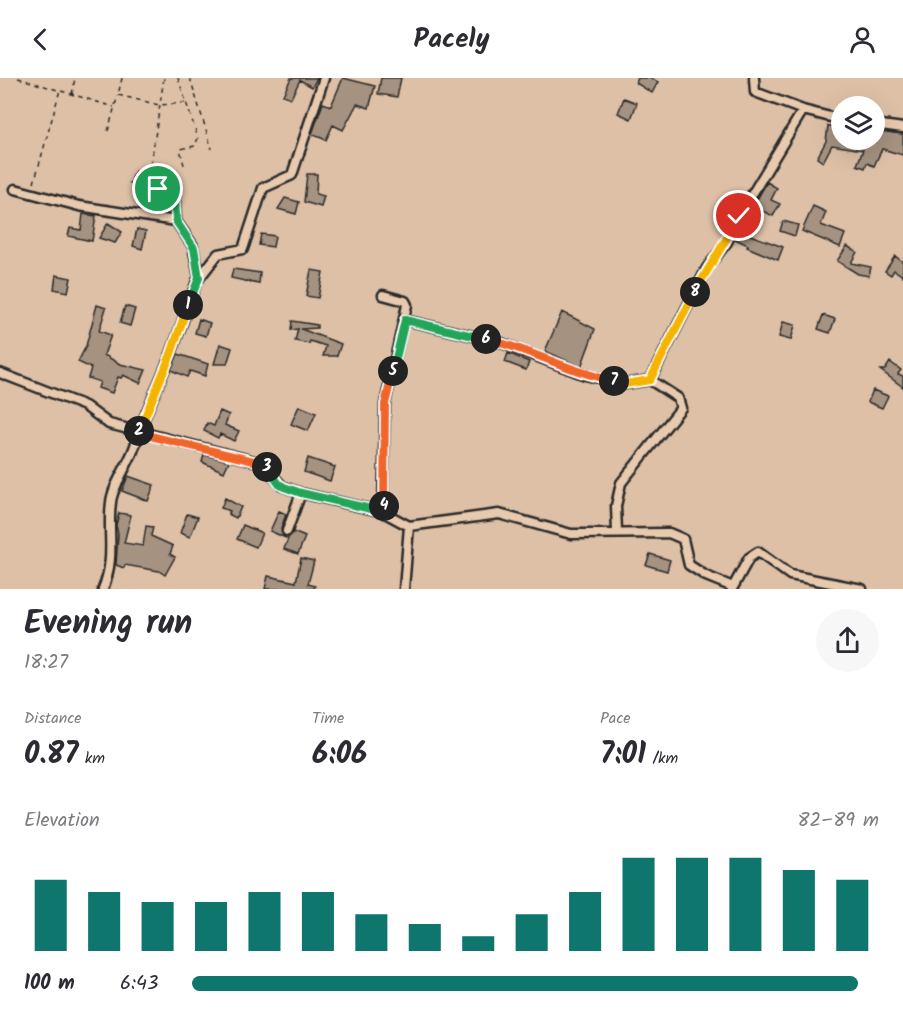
<!DOCTYPE html>
<html lang="en">
<head>
<meta charset="utf-8">
<style>
  :root { --surface:#fff; --page:#f7f7f7; --text:#2b2b33; --muted:#7c7c81; --accent:#0f766e }
  body { margin:0; font-family:Kalam,sans-serif; background:var(--page); color:var(--text); height:100vh; display:flex; flex-direction:column; font-size:22px; white-space:nowrap }
  * { box-sizing:border-box; margin:0 }
  p { font-size:20px; color:var(--muted) }
  .icon { flex:none; width:33px; height:33px; fill:none; stroke:currentColor; stroke-width:2; stroke-linecap:round; stroke-linejoin:round }
  .map { position:relative; height:511px; overflow:hidden }
  .side { display:flex; flex-direction:column; background:var(--surface); flex:1 }
  .side>* { flex:none }
  .fabs { position:absolute; left:831px; top:18px; display:grid; gap:12px }
  .fabs a { display:grid; place-items:center; width:54px; height:54px; border-radius:50%; background:var(--surface); box-shadow:0 6px 24px #0002; font-size:30px }
  .pin { position:absolute; display:grid; place-items:center; width:51px; height:51px; color:#fff; margin:-26px; border:3px solid #fff; border-radius:50%; box-shadow:0 2px 6px #0007 }
  .km { position:absolute; width:30px; height:30px; margin:-15px; border-radius:50%; background:#222; color:#fff; font-size:16px; line-height:30px; text-align:center }
  .round { display:grid; place-items:center; flex:none; width:63px; height:63px; border-radius:32px; background:var(--page) }
  .headline { display:flex; align-items:center; justify-content:space-between; height:102px; padding:0 24px }
  h1 { font-size:33px; font-weight:700; line-height:45px }
  .figures { display:grid; grid-template-columns:repeat(3,1fr); gap:9px; height:102px; padding:6px 24px }
  .figures div { display:grid; align-content:center }
  .figures b { font-size:30px; font-weight:700 }
  .figures small { font-size:16px; font-weight:400 }
  .figures p { font-size:16px }
  .chart { height:168px; padding:12px 24px }
  .chart p { display:flex; justify-content:space-between }
  .chart svg { width:100%; height:108px; margin-top:6px; stroke:var(--accent); stroke-width:6 }
  ul { padding:0 24px; list-style:none; font-size:20px }
  li { display:grid; grid-template-columns:96px 72px 1fr; align-items:center; height:45px }
  li i { height:15px; border-radius:8px; background:var(--accent) }
  header { display:flex; justify-content:space-between; align-items:center; height:78px; padding:0 24px; background:var(--surface); font-size:27px; font-weight:700 }
  .map>svg:first-child { display:block }
  .building { fill:#a59280; stroke:#2b2b2b; stroke-width:1.5 }
  .lines { fill:none; stroke-linecap:round; stroke-linejoin:round }
  .street-casing { stroke:#2b2b2b; stroke-width:13 }
  .path { stroke:#2b2b2b; stroke-width:1.5; stroke-dasharray:4.5 4.5; stroke-linecap:butt }
  .street { stroke:#e8caae; stroke-width:8 }
  .split-1-casing { stroke:#fff; stroke-width:12 }
  .split-2-casing { stroke:#fff; stroke-width:12 }
  .split-3-casing { stroke:#fff; stroke-width:12 }
  .split-4-casing { stroke:#fff; stroke-width:12 }
  .split-5-casing { stroke:#fff; stroke-width:12 }
  .split-6-casing { stroke:#fff; stroke-width:12 }
  .split-7-casing { stroke:#fff; stroke-width:12 }
  .split-8-casing { stroke:#fff; stroke-width:12 }
  .split-9-casing { stroke:#fff; stroke-width:12 }
  .split-1 { stroke:#22a559; stroke-width:8 }
  .split-2 { stroke:#f5b400; stroke-width:8 }
  .split-3 { stroke:#f0652b; stroke-width:8 }
  .split-4 { stroke:#22a559; stroke-width:8 }
  .split-5 { stroke:#f0652b; stroke-width:8 }
  .split-6 { stroke:#22a559; stroke-width:8 }
  .split-7 { stroke:#f0652b; stroke-width:8 }
  .split-8 { stroke:#f5b400; stroke-width:8 }
  .split-9 { stroke:#f5b400; stroke-width:8 }
</style>
</head>
<body>
<header><svg class="icon" aria-label="back" viewBox="0 0 24 24"><path d="M15 5l-7 7 7 7"/></svg>Pacely<svg class="icon" aria-label="person" viewBox="0 0 24 24"><circle cx="12" cy="8" r="4"/><path d="M4 21q1-7 8-7t8 7"/></svg></header>
<div class="map">
<svg width="903" height="511" viewBox="0 0 903 511">
  <rect width="100%" height="100%" fill="#ddc0a6"/>
  <filter id="ink" filterUnits="userSpaceOnUse"><feTurbulence type="fractalNoise" baseFrequency=".0167" numOctaves="2"/><feDisplacementMap in="SourceGraphic" scale="12" xChannelSelector="R" yChannelSelector="G"/><feConvolveMatrix kernelMatrix="1 2 1 2 8 2 1 2 1" color-interpolation-filters="sRGB"/></filter>
  <g filter="url(#ink)">
    <!-- building -->
    <path class="building" d="M 291,0 L 317,0 L 312,9 L 300,2 L 291,20 L 283,17 Z
      M 343,0 L 375,8 L 369,30 L 357,26 L 343,52 L 333,47 L 326,62 L 312,56 L 323,25 L 331,28 Z
      M 381,0 L 401,0 L 397,19 L 378,16 Z
      M 638,0 L 651,0 L 658,4 L 652,15 L 636,5 Z
      M 624,20 L 637,25 L 631,41 L 618,35 Z
      M 828,48 L 842,50 L 842,62 L 868,62 L 875,64 L 878,53 L 903,56 L 903,77 L 882,71 L 874,88 L 867,85 L 865,90 L 857,87 L 863,72 L 832,67 L 823,84 L 817,80 L 826,63 Z
      M 135,93 L 159,101 L 152,108 L 152,113 L 130,106 Z
      M 307,96 L 317,96 L 316,116 L 324,118 L 321,129 L 304,124 Z
      M 767,104 L 777,110 L 771,122 L 780,126 L 773,138 L 753,128 Z
      M 285,120 L 299,124 L 296,136 L 278,131 Z
      M 813,128 L 826,134 L 821,147 L 845,156 L 840,169 L 802,153 Z
      M 83,136 L 96,138 L 92,163 L 68,158 L 70,150 L 81,152 Z
      M 783,143 L 798,147 L 795,158 L 780,153 Z
      M 108,145 L 122,154 L 115,165 L 99,160 Z
      M 137,151 L 146,153 L 142,171 L 133,168 Z
      M 739,153 L 783,169 L 778,182 L 747,169 L 748,167 L 735,161 Z
      M 261,156 L 275,158 L 273,169 L 259,167 Z
      M 847,168 L 857,174 L 851,185 L 871,189 L 869,198 L 858,196 L 837,183 Z
      M 895,178 L 903,184 L 903,198 L 894,192 L 891,197 L 885,193 Z
      M 233,191 L 260,195 L 259,206 L 231,200 Z
      M 311,192 L 323,194 L 318,220 L 306,218 Z
      M 56,197 L 71,200 L 68,214 L 54,211 Z
      M 97,227 L 106,230 L 99,253 L 111,257 L 104,277 L 120,286 L 146,292 L 140,305 L 123,297 L 121,300 L 118,299 L 112,315 L 98,310 L 100,304 L 88,300 L 91,290 L 78,284 L 86,268 Z
      M 125,228 L 135,231 L 130,248 L 120,245 Z
      M 562,234 L 595,251 L 581,289 L 545,273 Z
      M 823,237 L 835,241 L 830,255 L 818,251 Z
      M 199,241 L 210,245 L 206,258 L 195,255 Z
      M 292,243 L 317,247 L 317,250 L 301,251 L 341,266 L 337,278 L 323,278 L 326,268 L 310,263 L 309,266 L 295,263 L 298,251 L 291,252 Z
      M 783,244 L 795,247 L 791,262 L 779,259 Z
      M 220,266 L 232,270 L 227,286 L 214,286 Z
      M 508,275 L 529,284 L 526,292 L 505,284 Z
      M 178,276 L 208,286 L 205,298 L 190,293 L 187,299 L 171,292 Z
      M 890,284 L 901,292 L 898,296 L 903,298 L 903,309 L 880,292 L 885,292 Z
      M 873,312 L 888,318 L 882,330 L 868,324 Z
      M 299,328 L 316,335 L 308,353 L 291,346 Z
      M 220,333 L 229,337 L 225,347 L 239,353 L 234,363 L 220,356 L 218,360 L 204,353 L 207,345 L 214,348 Z
      M 204,377 L 229,383 L 224,394 L 202,384 Z
      M 308,380 L 335,389 L 330,403 L 304,394 Z
      M 128,398 L 154,407 L 148,423 L 122,413 Z
      M 225,420 L 241,429 L 236,440 L 228,436 L 230,433 L 221,430 Z
      M 279,433 L 286,436 L 281,451 L 283,457 L 289,459 L 293,454 L 305,459 L 298,476 L 284,471 L 288,461 L 270,453 Z
      M 119,435 L 131,437 L 124,465 L 143,468 L 146,448 L 153,449 L 151,458 L 173,468 L 170,476 L 175,479 L 165,497 L 159,493 L 125,487 L 124,490 L 116,487 L 118,456 L 116,447 Z
      M 187,436 L 198,439 L 190,459 L 180,455 Z
      M 243,447 L 262,455 L 256,469 L 237,461 Z
      M 650,476 L 670,482 L 667,493 L 646,487 Z
      M 301,480 L 314,483 L 308,506 L 315,508 L 314,511 L 265,511 L 268,498 L 296,504 Z"/>
    <g class="lines">
      <!-- street casing -->
      <g class="street-casing">
        <path id="street" d="M 754,0 L 755,14 L 803,32 L 842,42
          M 874,46 L 903,50
          M 15,111 L 79,128 L 176,143
          M 158,111 L 175,118 L 176,143 L 193,168 L 199,199
          M 383,217 L 405,223 L 407,227 L 385,326 L 383,434
          M 405,242 L 499,264 L 585,297 L 625,306 L 650,302 L 678,320 L 681,330 L 621,405 L 616,428 L 617,454
          M 0,295 L 85,328 L 109,346 L 262,385 L 282,408 L 301,415 L 383,434 L 409,448 L 499,436 L 571,456 L 669,455 L 683,461 L 689,487 L 706,498 L 733,509
          M 650,302 L 707,190 L 727,164 L 739,138 L 803,32
          M 287,453 L 301,415
          M 103,511 C 116,478 107,456 111,424 C 113,404 135,380 138,355 L 171,276 L 197,203 L 218,176 L 243,171 L 263,110 L 292,97 L 324,0
          M 404,511 L 409,448
          M 732,511 L 749,480 L 758,474 L 790,497 L 862,511"/>
      </g>
      <!-- path -->
      <path class="path" d="M 18,0 L 114,29
        M 122,0 L 118,17 L 159,27 L 185,25
        M 178,0 L 198,60 L 195,68 L 180,71 L 184,87
        M 190,0 L 212,71
        M 72,16 L 75,0
        M 108,53 L 118,17
        M 151,85 L 164,0
        M 34,105 L 60,12"/>
      <!-- street -->
      <use href="#street" class="street"/>
    </g>
  </g>
  <g class="lines" filter="url(#ink)">
    <!-- split-1 casing -->
    <g class="split-1-casing">
      <path id="split-1" d="M 158,111 L 175,118 L 176,143 L 194,170 L 199,200 L 188,227"/>
    </g>
    <!-- split-2 casing -->
    <g class="split-2-casing">
      <path id="split-2" d="M 139,353 L 171,276 L 188,227"/>
    </g>
    <!-- split-3 casing -->
    <g class="split-3-casing">
      <path id="split-3" d="M 139,353 L 138,355 L 262,385 L 267,389"/>
    </g>
    <!-- split-4 casing -->
    <g class="split-4-casing">
      <path id="split-4" d="M 267,389 L 279,406 L 284,409 L 301,415 L 384,434 L 384,428"/>
    </g>
    <!-- split-5 casing -->
    <g class="split-5-casing">
      <path id="split-5" d="M 384,428 L 385,326 L 393,293"/>
    </g>
    <!-- split-6 casing -->
    <g class="split-6-casing">
      <path id="split-6" d="M 393,293 L 405,242 L 486,261"/>
    </g>
    <!-- split-7 casing -->
    <g class="split-7-casing">
      <path id="split-7" d="M 486,261 C 530,271 569,294 614,303"/>
    </g>
    <!-- split-8 casing -->
    <g class="split-8-casing">
      <path id="split-8" d="M 614,303 L 625,306 L 650,302 L 695,214"/>
    </g>
    <!-- split-9 casing -->
    <g class="split-9-casing">
      <path id="split-9" d="M 695,214 C 709,188 726,164 739,138"/>
    </g>
    <!-- split-1 -->
    <use href="#split-1" class="split-1"/>
    <!-- split-2 -->
    <use href="#split-2" class="split-2"/>
    <!-- split-3 -->
    <use href="#split-3" class="split-3"/>
    <!-- split-4 -->
    <use href="#split-4" class="split-4"/>
    <!-- split-5 -->
    <use href="#split-5" class="split-5"/>
    <!-- split-6 -->
    <use href="#split-6" class="split-6"/>
    <!-- split-7 -->
    <use href="#split-7" class="split-7"/>
    <!-- split-8 -->
    <use href="#split-8" class="split-8"/>
    <!-- split-9 -->
    <use href="#split-9" class="split-9"/>
  </g>
</svg>
<div class="fabs">
<a><svg class="icon" aria-label="layers" viewBox="0 0 24 24"><path d="M12 4l9 5-9 5-9-5zM3 14l9 5 9-5"/></svg></a>
</div>
<div class="pin" style="left:158px;top:111px;background:#1e9e55"><svg class="icon" aria-label="arrive" viewBox="0 0 24 24"><path d="M6 21V4h12l-3 4 3 4H6"/></svg></div>
<div class="pin" style="left:739px;top:138px;background:#d93025"><svg class="icon" aria-label="check" viewBox="0 0 24 24"><path d="M5 12l5 5 9-10"/></svg></div>
<b class="km" style="left:188px;top:227px">1</b>
<b class="km" style="left:139px;top:353px">2</b>
<b class="km" style="left:267px;top:389px">3</b>
<b class="km" style="left:384px;top:428px">4</b>
<b class="km" style="left:393px;top:293px">5</b>
<b class="km" style="left:486px;top:261px">6</b>
<b class="km" style="left:614px;top:303px">7</b>
<b class="km" style="left:695px;top:214px">8</b>
</div>
<section class="side">
<div class="headline"><div><h1>Evening run</h1><p>18:27</p></div><a class="round"><svg class="icon" aria-label="share" viewBox="0 0 24 24"><path d="M12 15V3M7 8l5-5 5 5M5 13v7h14v-7"/></svg></a></div>
<div class="figures">
<div><p>Distance</p><b>0.87<small> km</small></b></div>
<div><p>Time</p><b>6:06</b></div>
<div><p>Pace</p><b>7:01<small> /km</small></b></div>
</div>
<div class="chart"><p><span>Elevation</span>82–89 m</p>
<svg viewBox="0 0 160 44" preserveAspectRatio="none"><path d="M5 44V15M15 44V20M25 44V24M35 44V24M45 44V20M55 44V20M65 44V29M75 44V33M85 44V38M95 44V29M105 44V20M115 44V6M125 44V6M135 44V6M145 44V11M155 44V15"/></svg>
</div>
<ul>
<li><b>100 m</b>6:43<i style="width:97%"></i></li>
</ul>
</section>
</body>
</html>
